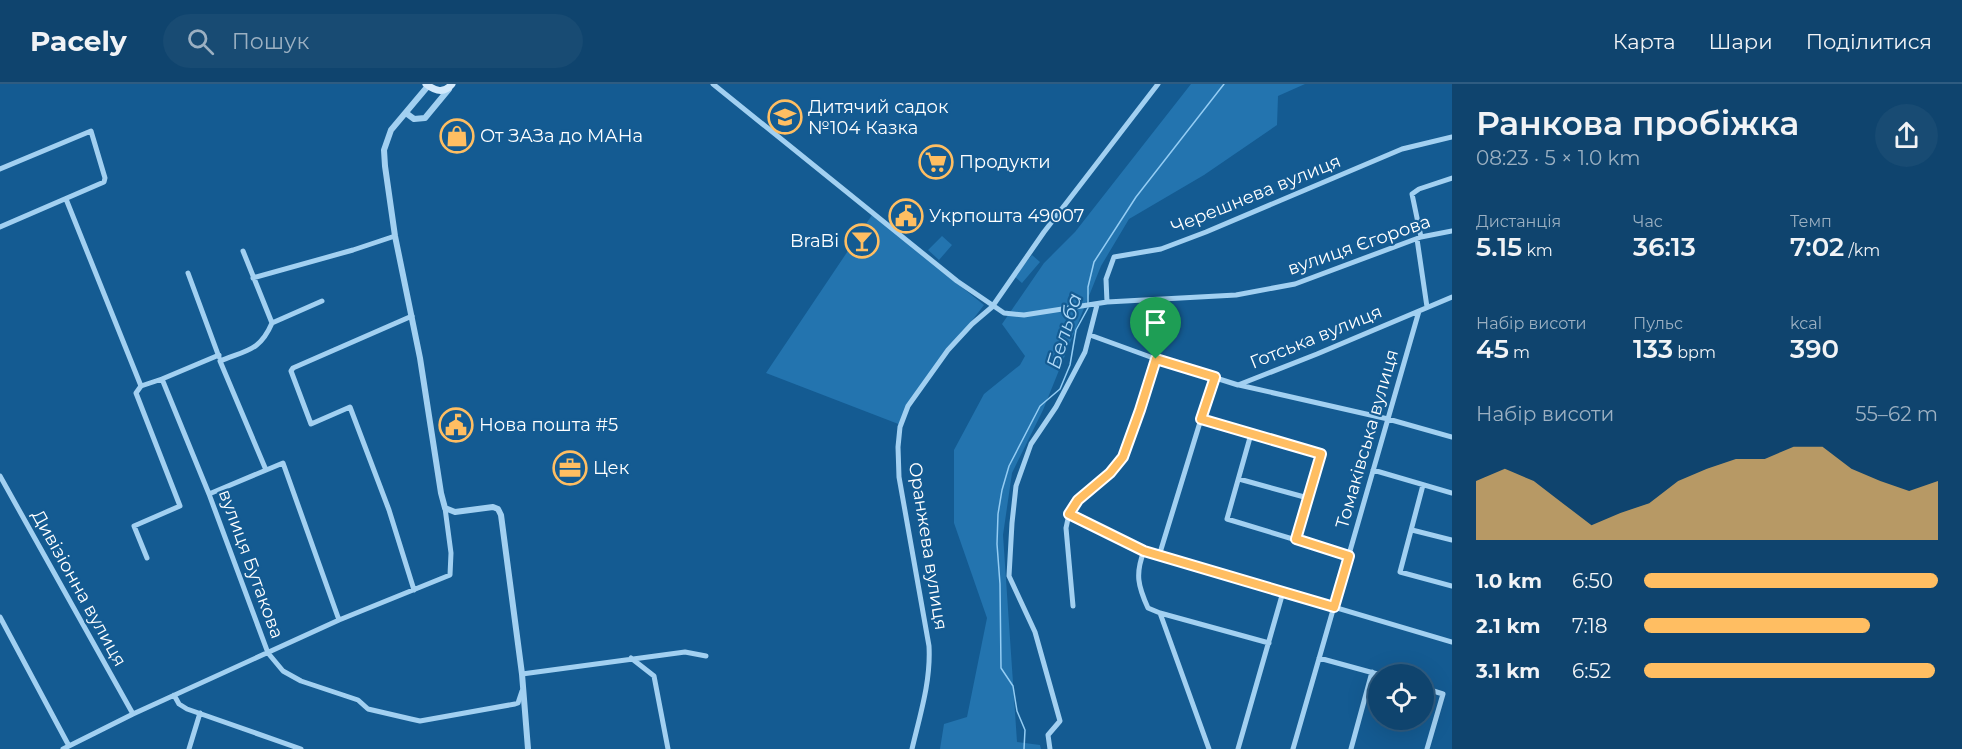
<!DOCTYPE html>
<html lang="uk">
<head>
<meta charset="utf-8">
<style>
  :root { --surface:#0f446e; --page:#184b73; --text:#f1f3f6; --muted:#9bb0c2; --line:#2f5c81; --accent:#ffbe62 }
  body { margin:0; font-family:Montserrat,sans-serif; background:var(--page); color:var(--text); height:100vh; display:flex; flex-direction:column; font-size:22px; white-space:nowrap }
  * { box-sizing:border-box; margin:0 }
  p { font-size:20px; color:var(--muted) }
  .icon { flex:none; width:33px; height:33px; fill:none; stroke:currentColor; stroke-width:2; stroke-linecap:round; stroke-linejoin:round }
  .map { position:relative; flex:1; overflow:hidden }
  .drawer { display:flex; flex-direction:column; background:var(--surface); width:510px }
  .drawer>* { flex:none }
  .fabs { position:absolute; left:1368px; top:580px; display:grid; gap:12px }
  .fabs a { display:grid; place-items:center; width:66px; height:66px; border-radius:50%; background:var(--surface); box-shadow:0 6px 24px #0002,0 0 0 2px var(--line); font-size:30px }
  .pin { position:absolute; display:grid; place-items:center; width:51px; height:51px; color:#fff; margin:-62px -26px; border-radius:50% 50% 50% 0; rotate:-45deg; box-shadow:0 0 6px #0007 }
  .pin .icon { rotate:45deg }
  .round { display:grid; place-items:center; flex:none; width:63px; height:63px; border-radius:32px; background:var(--page) }
  .headline { display:flex; align-items:center; justify-content:space-between; height:102px; padding:0 24px }
  h1 { font-size:33px; font-weight:600; line-height:45px }
  .stats { display:grid; grid-template-columns:repeat(3,1fr); gap:9px; height:102px; padding:6px 24px }
  .stats div { display:grid; align-content:center }
  .stats b { font-size:26px; font-weight:600 }
  .stats small { font-size:16px; font-weight:400 }
  .stats p { font-size:16px }
  .chart { height:168px; padding:12px 24px }
  .chart p { display:flex; justify-content:space-between }
  .chart svg { width:100%; height:108px; margin-top:6px; fill:var(--accent); opacity:.7 }
  ul { padding:0 24px; list-style:none; font-size:20px }
  li { display:grid; grid-template-columns:96px 72px 1fr; align-items:center; height:45px }
  li i { height:15px; border-radius:8px; background:var(--accent) }
  header { display:flex; align-items:center; gap:36px; box-sizing:border-box; height:84px; padding:0 30px; background:var(--surface); border-bottom:2px solid var(--line) }
  header strong { font-size:28px }
  nav { display:flex; gap:33px; margin-inline-start:auto; font-size:21px }
  .search { width:420px; height:54px; background:var(--page); display:flex; align-items:center; gap:15px; box-sizing:border-box; padding:0 21px; border-radius:33px; color:var(--muted); font-size:22px }
  main { display:flex; flex:1; min-height:0 }
  .map>svg:first-child { display:block }
  .green { fill:#2374af }
  .lines { fill:none; stroke-linecap:round; stroke-linejoin:round }
  .stream { stroke:#94cdf4; stroke-width:1.5 }
  .minor { stroke:#a2d0f1; stroke-width:5 }
  .tertiary { stroke:#a2d0f1; stroke-width:6 }
  .secondary { stroke:#d1e9fc; stroke-width:7 }
  .route-casing { stroke:#fff; stroke-width:12 }
  .route { stroke:#ffbe62; stroke-width:8 }
  .labels { text-anchor:middle; stroke-width:4.5; stroke-linejoin:round; paint-order:stroke }
  .poi-label { font-size:18px; fill:#fff; stroke:#145b92; text-anchor:start }
  .street-label { font-size:18px; fill:#fff; stroke:#145b92 }
  .water-label { font-size:20px; font-style:italic; fill:#aed9f8; stroke:#145b92 }
</style>
</head>
<body>
<header>
<strong>Pacely</strong>
<div class="search"><svg class="icon" aria-label="search" viewBox="0 0 24 24"><circle cx="10" cy="10" r="6"/><path d="M15 15l6 6"/></svg>Пошук</div>
<nav><a>Карта</a><a>Шари</a><a>Поділитися</a></nav>
</header>
<main>
<div class="map">
<svg width="1452" height="665" viewBox="0 0 1452 665">
  <rect width="100%" height="100%" fill="#145b92"/>
  <!-- green -->
  <path class="green" d="M 1191,0 L 1305,0 L 1278,12 L 1277,41 L 1204,91 L 1129,135 L 1101,182 L 1043,326 L 1012,389 L 1003,451 L 1017,658 L 1040,661 L 1041,665 L 940,665 L 944,640 L 967,633 L 987,534 L 954,439 L 954,366 L 984,310 L 1020,281 L 1025,272 L 1002,240 L 1044,179 L 1075,148 Z
    M 872,131 L 984,221 L 918,307 L 901,341 L 766,289 Z
    M 942,152 L 952,161 L 939,176 L 928,166 Z
    M 1032,171 L 1040,178 L 1022,199 L 1014,192 Z"/>
  <g class="lines">
    <!-- stream -->
    <path class="stream" d="M 1088,220 L 1088,203 L 1094,178 L 1136,113 L 1224,0
      M 1024,665 L 1025,646 L 1017,627 L 1013,602 L 1001,584 L 1000,500 L 997,460 L 998,430 L 1002,406 L 1009,382 L 1040,322 L 1060,305 L 1070,281 L 1076,246 L 1088,224"/>
    <!-- minor -->
    <path class="minor" d="M 713,0 L 957,197 L 1004,229 L 1024,231 L 1107,218 L 1236,211 L 1295,200 L 1421,153 L 1452,147
      M 0,85 L 91,47 L 105,94 L 104,98 L 0,143
      M 66,115 L 141,302
      M 1421,153 L 1412,110 L 1419,105 L 1452,94
      M 1417,155 L 1427,223
      M 243,167 L 272,239 C 260,267 247,266 220,277 L 266,386
      M 188,189 L 219,273
      M 253,194 L 353,166 L 395,152
      M 1107,218 L 1106,195 L 1114,173 L 1161,165 L 1206,148 L 1402,65 L 1452,53
      M 412,232 L 293,284 L 291,287 L 311,340 L 350,323 L 389,426 L 414,506
      M 272,239 L 322,217
      M 1090,251 L 1156,275 L 1238,301 L 1317,270 L 1452,213
      M 219,271 L 162,295 L 209,410 L 268,569 L 283,587 L 301,597 L 358,616 L 368,625 L 411,635 L 420,637 L 515,620 L 518,619 L 522,607
      M 1239,301 L 1388,335 L 1452,353
      M 1201,335 L 1321,370 L 1296,455
      M 1251,350 L 1227,435 L 1349,472
      M 1373,386 L 1452,409
      M 0,392 L 133,630
      M 1239,395 L 1308,414
      M 1423,401 L 1400,488 L 1452,502
      M 209,410 L 283,379 L 339,536
      M 1069,430 L 1144,467 L 1452,558
      M 1412,446 L 1452,456
      M 1144,467 C 1135,490 1138,502 1148,524 L 1160,529 L 1269,559
      M 1159,472 L 1201,335 L 1215,293
      M 147,474 L 134,442 L 180,422 L 136,309 L 141,302 L 162,295
      M 1073,522 L 1066,444 L 1069,430 L 1078,416 L 1110,389 L 1123,373 L 1140,326 L 1156,275
      M 1160,529 L 1209,665
      M 0,533 L 69,662
      M 631,574 L 654,592 L 668,665
      M 1319,574 L 1381,591
      M 522,590 L 685,568 L 706,572
      M 1424,604 L 1443,610 L 1427,665
      M 174,611 L 179,620 L 187,625 L 301,665
      M 63,665 L 133,630 L 339,536 L 450,491 L 451,469 L 445,424
      M 189,665 L 200,629
      M 912,665 C 920,631 931,597 929,562 L 899,393 L 898,363 L 900,343 L 908,322 L 948,266 L 972,240 L 992,223 L 1044,148 L 1158,0
      M 1050,665 L 1048,651 L 1060,637 L 1035,548 L 1009,492 L 1012,439 L 1016,402 L 1031,360 L 1056,323 L 1085,268 L 1097,221
      M 1238,665 L 1283,508
      M 1293,665 L 1419,227
      M 1351,665 L 1372,588"/>
    <!-- tertiary -->
    <path class="tertiary" d="M 428,2 L 391,46 L 384,66 L 385,82 L 395,152 L 420,274 L 441,409 L 445,424 L 455,428 L 493,423 L 498,425 L 501,431 L 522,590 L 528,665
      M 406,29 L 414,35 L 425,34 L 449,5"/>
    <!-- secondary -->
    <path class="secondary" d="M 426,0 C 435,7 444,10 452,0"/>
  </g>
  <g class="lines">
    <!-- route casing -->
    <g class="route-casing">
      <path id="route" d="M 1156,275 L 1215,293 L 1201,335 L 1321,370 L 1296,455 L 1349,472 L 1334,523 L 1144,467 L 1069,430 L 1078,416 L 1110,389 L 1123,373 L 1140,326 Z"/>
    </g>
    <!-- route -->
    <use href="#route" class="route"/>
  </g>
  <!-- icons -->
  <defs>
    <g id="school-ring" transform="scale(1.725)"><circle r="9.5" fill="#145b92" stroke="#ffbe62" stroke-width="1.5"/><path d="M0-5L7-2L0 1L-7-2ZM-4 1L0 2.5L4 1V4Q0 6-4 4Z" fill="#ffbe62"/></g>
    <g id="shop-ring" transform="scale(1.725)"><circle r="9.5" fill="#145b92" stroke="#ffbe62" stroke-width="1.5"/><path d="M-5-2.5h2.3a2.7 3.5 0 0 1 5.4 0H5L5.5 6h-11ZM-1.5-2.5h3a1.5 2.3 0 0 0-3 0Z" fill="#ffbe62"/></g>
    <g id="supermarket-ring" transform="scale(1.725)"><circle r="9.5" fill="#145b92" stroke="#ffbe62" stroke-width="1.5"/><path d="M-6-5.5h2.5l.6 2H6L4.5 2H-2.5L-4.4-4H-6ZM-1.5 3.2a1.3 1.3 0 1 0 .1 0ZM3 3.2a1.3 1.3 0 1 0 .1 0Z" fill="#ffbe62"/></g>
    <g id="civic-ring" transform="scale(1.725)"><circle r="9.5" fill="#145b92" stroke="#ffbe62" stroke-width="1.5"/><path d="M-.6-6.5H3V-4.5H.6V-3L4-1V1h2V6H-6V1h2V-1L-.6-3ZM-1.2 2.5V6h2.4V2.5Z" fill="#ffbe62"/></g>
    <g id="bar-ring" transform="scale(1.725)"><circle r="9.5" fill="#145b92" stroke="#ffbe62" stroke-width="1.5"/><path d="M-6-5H6L.8 .8V4.5H3.5V6h-7V4.5H-.8V.8Z" fill="#ffbe62"/></g>
    <g id="office-ring" transform="scale(1.725)"><circle r="9.5" fill="#145b92" stroke="#ffbe62" stroke-width="1.5"/><path d="M-6-3h4V-5.5h4V-3h4V5H-6ZM-1-4.5V-3h2v-1.5ZM-6 0V1H6V0Z" fill="#ffbe62"/></g>
  </defs>
  <g fill-rule="evenodd">
    <use href="#school-ring" x="785" y="33"/>
    <use href="#shop-ring" x="457" y="52"/>
    <use href="#supermarket-ring" x="936" y="78"/>
    <use href="#civic-ring" x="906" y="132"/>
    <use href="#bar-ring" x="862" y="157"/>
    <use href="#civic-ring" x="456" y="341"/>
    <use href="#office-ring" x="570" y="384"/>
  </g>
  <g class="labels">
    <!-- poi labels -->
    <g class="poi-label">
      <text x="808" y="29">Дитячий садок<tspan x="808" dy="21">№104 Казка</tspan></text>
      <text x="480" y="58">От ЗАЗа до МАНа</text>
      <text x="959" y="84">Продукти</text>
      <text x="929" y="138">Укрпошта 49007</text>
      <text x="839" y="163" text-anchor="end">BraBi</text>
      <text x="479" y="347">Нова пошта #5</text>
      <text x="593" y="390">Цек</text>
    </g>
    <!-- street labels -->
    <g class="street-label">
      <text transform="translate(1256 110) rotate(-22)" y="6">Черешнева вулиця</text>
      <text transform="translate(1359 161) rotate(-19)" y="6">вулиця Єгорова</text>
      <text transform="translate(1316 253) rotate(-22)" y="6">Готська вулиця</text>
      <text transform="translate(1367 355) rotate(-74)" y="6">Томаківська вулиця</text>
      <text transform="translate(928 462) rotate(81)" y="6">Оранжева вулиця</text>
      <text transform="translate(251 480) rotate(70)" y="6">вулиця Бутакова</text>
      <text transform="translate(79 504) rotate(61)" y="6">Дивізіонна вулиця</text>
    </g>
    <!-- water labels -->
    <g class="water-label">
      <text transform="translate(1064 247) rotate(-73)" y="7">Бельба</text>
    </g>
  </g>
</svg>
<div class="fabs">
<a><svg class="icon" aria-label="locate" viewBox="0 0 24 24"><circle cx="12" cy="12" r="6"/><path d="M12 2v4M12 18v4M2 12h4M18 12h4"/></svg></a>
</div>
<div class="pin" style="left:1156px;top:275px;background:#1e9e55"><svg class="icon" aria-label="arrive" viewBox="0 0 24 24"><path d="M6 21V4h12l-3 4 3 4H6"/></svg></div>
</div>
<section class="drawer">
<div class="headline"><div><h1>Ранкова пробіжка</h1><p>08:23 · 5 × 1.0 km</p></div><a class="round"><svg class="icon" aria-label="share" viewBox="0 0 24 24"><path d="M12 15V3M7 8l5-5 5 5M5 13v7h14v-7"/></svg></a></div>
<div class="stats">
<div><p>Дистанція</p><b>5.15<small> km</small></b></div>
<div><p>Час</p><b>36:13</b></div>
<div><p>Темп</p><b>7:02<small> /km</small></b></div>
</div>
<div class="stats">
<div><p>Набір висоти</p><b>45<small> m</small></b></div>
<div><p>Пульс</p><b>133<small> bpm</small></b></div>
<div><p>kcal</p><b>390</b></div>
</div>
<div class="chart"><p><span>Набір висоти</span>55–62 m</p>
<svg viewBox="0 0 160 44" preserveAspectRatio="none"><path d="M0 44V20L10 15L20 20L30 29L40 38L50 33L60 29L70 20L80 15L90 11L100 11L110 6L120 6L130 15L140 20L150 24L160 20V44z"/></svg>
</div>
<ul>
<li><b>1.0 km</b>6:50<i style="width:100%"></i></li>
<li><b>2.1 km</b>7:18<i style="width:77%"></i></li>
<li><b>3.1 km</b>6:52<i style="width:99%"></i></li>
</ul>
</section>
</main>
</body>
</html>
